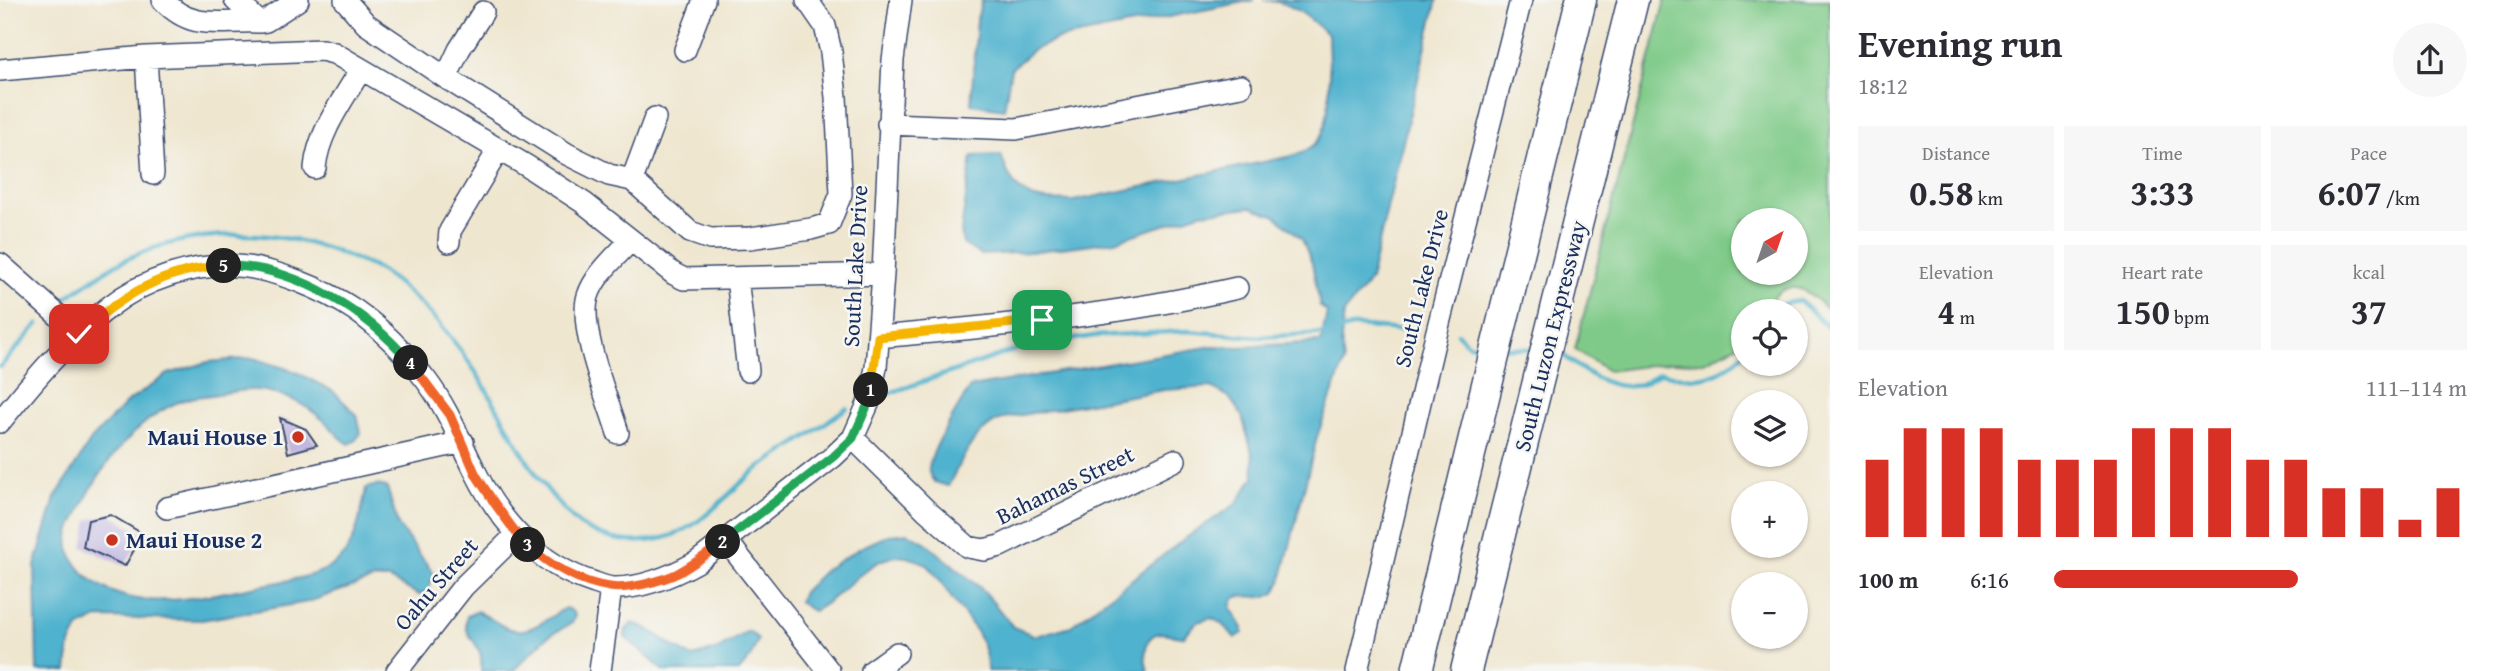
<!DOCTYPE html>
<html lang="en">
<head>
<meta charset="utf-8">
<style>
  :root { --surface:#fff; --page:#f7f7f7; --text:#2b2b33; --muted:#7c7c81; --accent:#d93025 }
  body { margin:0; font-family:"Gentium Book Plus",serif; background:var(--page); color:var(--text); height:100vh; display:flex; flex-direction:column; font-size:26px; white-space:nowrap }
  * { box-sizing:border-box; margin:0 }
  p { font-size:23px; color:var(--muted) }
  .icon { flex:none; width:38px; height:38px; fill:none; stroke:currentColor; stroke-width:2; stroke-linecap:round; stroke-linejoin:round }
  .map { position:relative; flex:1; overflow:hidden }
  .drawer { display:flex; flex-direction:column; background:var(--surface); width:665px }
  .drawer>* { flex:none }
  .needle { width:46px; rotate:40deg }
  .fabs { position:absolute; left:1731px; top:208px; display:grid; gap:14px }
  .fabs a { display:grid; place-items:center; width:77px; height:77px; border-radius:50%; background:var(--surface); box-shadow:0 2px 5px #0004; font-size:35px }
  .pin { position:absolute; display:grid; place-items:center; width:60px; height:60px; color:#fff; margin:-30px; border-radius:14px; box-shadow:0 4px 10px #0006 }
  .km { position:absolute; width:35px; height:35px; margin:-18px; border-radius:50%; background:#222; color:#fff; font-size:19px; line-height:35px; text-align:center }
  .round { display:grid; place-items:center; flex:none; width:74px; height:74px; border-radius:37px; background:var(--page) }
  .summary { display:flex; align-items:center; justify-content:space-between; height:119px; padding:0 28px }
  h1 { font-size:38px; font-weight:600; line-height:52px }
  .stats { display:grid; grid-template-columns:repeat(3,1fr); gap:10px; height:119px; padding:7px 28px }
  .stats div { display:grid; align-content:center; border-radius:0px; background:var(--page); text-align:center }
  .stats b { font-size:35px; font-weight:600 }
  .stats small { font-size:19px; font-weight:400 }
  .stats p { font-size:19px }
  .chart { height:196px; padding:14px 28px }
  .chart p { display:flex; justify-content:space-between }
  .chart svg { width:100%; height:126px; margin-top:7px; stroke:var(--accent); stroke-width:6 }
  ul { padding:0 28px; list-style:none; font-size:23px }
  li { display:grid; grid-template-columns:112px 84px 1fr; align-items:center; height:52px }
  li i { height:18px; border-radius:9px; background:var(--accent) }
  main { display:flex; flex:1; min-height:0 }
  .map>svg:first-child { display:block }
  .green { fill:#7fca88; stroke:#4d7c73; stroke-width:2; fill-rule:evenodd }
  .water { fill:#4fb2ce; stroke:#357096; stroke-width:2 }
  .lines { fill:none; stroke-linecap:round; stroke-linejoin:round }
  .stream { stroke:#4fb2ce; stroke-width:4.5 }
  .building { fill:#b6aade }
  .minor-casing { stroke:#3b4a6f; stroke-width:24 }
  .highway-casing { stroke:#3b4a6f; stroke-width:33 }
  .minor { stroke:#fff; stroke-width:21 }
  .highway { stroke:#fff; stroke-width:30 }
  .split-1-casing { stroke:#fff; stroke-width:14 }
  .split-2-casing { stroke:#fff; stroke-width:14 }
  .split-3-casing { stroke:#fff; stroke-width:14 }
  .split-4-casing { stroke:#fff; stroke-width:14 }
  .split-5-casing { stroke:#fff; stroke-width:14 }
  .split-6-casing { stroke:#fff; stroke-width:14 }
  .split-1 { stroke:#f5b400; stroke-width:9 }
  .split-2 { stroke:#22a559; stroke-width:9 }
  .split-3 { stroke:#f0652b; stroke-width:9 }
  .split-4 { stroke:#f0652b; stroke-width:9 }
  .split-5 { stroke:#22a559; stroke-width:9 }
  .split-6 { stroke:#f5b400; stroke-width:9 }
  .poi-dot { fill:#c8321e; stroke:#f6f6f2; stroke-width:2.5 }
  .labels { text-anchor:middle; stroke-width:5; stroke-linejoin:round; paint-order:stroke }
  .street-label { font-size:23px; fill:#1b2f5e; stroke:#f6f6f2 }
  .poi-label { font-size:23px; font-weight:bold; fill:#1b2f5e; stroke:#f6f6f2; text-anchor:end }
</style>
</head>
<body>
<main>
<div class="map">
<svg width="1830" height="671" viewBox="0 0 1830 671">
  <rect width="100%" height="100%" fill="#f6f6f2"/>
  <filter id="ink" filterUnits="userSpaceOnUse"><feTurbulence type="fractalNoise" baseFrequency=".0143" numOctaves="2"/><feDisplacementMap in="SourceGraphic" scale="14" xChannelSelector="R" yChannelSelector="G"/><feConvolveMatrix kernelMatrix="1 2 1 2 8 2 1 2 1" color-interpolation-filters="sRGB"/></filter>
  <filter id="wash" filterUnits="userSpaceOnUse"><feTurbulence type="fractalNoise" baseFrequency=".00686" numOctaves="4" result="noise"/><feDisplacementMap in="SourceGraphic" scale="28" xChannelSelector="R" yChannelSelector="G"/><feGaussianBlur stdDeviation="1.57" result="paint"/><feColorMatrix in="noise" values="0 0 0 0 0 0 0 0 0 0 0 0 0 0 0 0 0 1.4 0 .05"/><feComposite in="paint" operator="in"/></filter>
  <g filter="url(#wash)">
    <rect width="100%" height="100%" fill="#efe6cf"/>
    <!-- green -->
    <path class="green" d="M 1665,0 L 1830,0 L 1830,312 C 1818,299 1797,278 1778,293 C 1773,297 1769,306 1765,311 L 1743,312 L 1743,339 L 1738,345 L 1704,362 L 1668,363 L 1608,371 L 1575,349 ZM 1743,220 L 1796,220 L 1796,273 L 1743,273 Z"/>
    <!-- water -->
    <path class="water" d="M 982,0 L 1254,0 L 1058,39 L 1033,50 L 1011,69 L 1004,109 L 971,104 L 977,19 Z
      M 1263,0 L 1437,0 L 1370,280 L 1344,313 L 1341,339 L 1344,362 L 1317,437 L 1281,581 L 1275,593 L 1266,597 L 1239,596 L 1234,599 L 1231,608 L 1243,628 L 1243,633 L 1235,638 L 1222,623 L 1211,618 L 1197,622 L 1183,637 C 1176,637 1168,633 1161,633 C 1142,635 1144,659 1148,671 L 987,671 C 988,642 970,621 953,600 C 945,589 937,574 927,565 C 924,562 917,560 913,559 C 876,543 844,598 813,611 L 799,602 L 803,592 L 826,569 L 862,547 L 889,535 L 908,533 L 925,542 L 983,590 L 1013,627 L 1036,636 L 1071,626 L 1187,537 L 1236,504 L 1254,477 L 1253,457 L 1242,416 L 1229,397 L 1211,387 L 1164,390 L 1004,418 C 973,429 963,459 948,486 L 934,482 C 933,480 929,474 929,472 C 927,454 960,405 970,387 L 1213,346 L 1240,347 L 1321,342 L 1327,312 L 1320,306 L 1312,263 L 1302,239 L 1276,216 L 1251,207 L 1201,213 L 1115,241 L 1031,252 L 981,255 L 963,244 L 961,231 L 972,156 L 1001,155 C 1015,198 1029,201 1073,201 L 1273,160 C 1288,157 1306,154 1317,142 C 1335,119 1328,63 1328,35 C 1308,16 1291,1 1263,0 Z
      M 253,358 L 294,371 L 333,391 L 357,415 L 361,433 L 355,441 L 349,444 C 337,437 332,427 322,419 C 306,405 285,395 265,391 C 249,388 233,392 217,394 C 209,396 200,396 191,398 C 143,410 101,465 81,508 C 76,519 66,535 69,548 C 76,577 109,594 137,599 C 170,605 229,591 263,585 C 340,572 352,566 366,488 L 377,485 L 387,487 L 398,525 L 434,574 L 428,591 L 419,595 L 389,579 L 374,579 L 308,602 L 202,620 L 98,618 L 79,627 L 70,644 L 67,671 L 37,671 L 35,566 L 55,498 L 91,440 L 126,403 L 168,374 L 208,362 Z
      M 565,608 L 571,610 L 575,615 L 572,623 L 547,637 L 513,671 L 481,671 C 481,666 482,658 480,653 C 475,638 462,634 467,616 L 477,611 C 487,616 497,623 507,628 C 528,637 548,618 565,608 Z
      M 632,623 C 655,628 671,649 693,657 L 718,649 L 748,631 L 754,635 L 758,640 L 750,658 L 739,671 L 664,671 L 625,637 L 626,630 Z"/>
    <g class="lines">
      <!-- stream -->
      <path class="stream" d="M 60,302 C 79,289 98,275 117,264 C 189,226 279,226 352,258 C 362,262 373,266 381,271 C 418,296 451,335 475,371 C 505,417 525,468 563,508 C 569,514 575,522 582,526 C 607,541 636,545 664,538 C 702,528 726,494 756,470 C 773,458 791,447 809,435 C 822,426 834,416 847,408
        M 1778,312 L 1783,304 L 1800,301 L 1830,329
        M 1337,331 L 1356,326 L 1412,331
        M 1458,334 L 1469,345 L 1485,346
        M 1507,348 L 1533,349
        M 1556,349 C 1577,367 1610,394 1641,384 C 1647,382 1654,376 1660,373 C 1698,381 1713,382 1743,354
        M 0,367 L 38,324
        M 887,394 L 1024,347 L 1094,336 L 1188,331 L 1259,337 L 1328,333"/>
    </g>
    <g id="blocks">
      <!-- building -->
      <path class="building" d="M 280,418 L 306,429 L 317,445 L 288,453 Z
        M 111,515 L 143,534 L 125,566 L 83,547 L 88,520 Z"/>
    </g>
  </g>
  <g filter="url(#ink)">
    <use href="#blocks" fill-opacity="0" stroke="#3b4a6f" stroke-width="2"/>
    <g class="lines">
      <!-- minor casing -->
      <g class="minor-casing">
        <path id="minor" d="M 163,0 C 192,32 220,20 259,22 L 266,21 L 298,0
          M 235,0 L 259,22
          M 345,0 L 366,24 L 446,78 L 567,154 L 609,175 L 632,180 L 690,232 L 710,239 L 750,238 L 811,229 L 829,224 L 841,194 L 836,97 L 831,52 L 825,26 L 807,0
          M 685,50 L 704,0
          M 146,57 L 153,174
          M 0,70 L 146,57 L 322,50 L 334,53 L 527,166 L 584,203 L 674,274 L 684,279 L 883,274
          M 446,78 L 459,50 L 483,12
          M 888,124 L 1016,129 L 1241,86
          M 315,168 C 318,132 344,99 361,69
          M 632,180 L 655,118
          M 449,242 L 450,231 L 499,149
          M 0,264 L 79,334
          M 737,278 L 748,371
          M 878,337 C 998,326 1120,315 1237,288
          M 0,422 C 33,381 68,339 109,307 C 143,280 194,263 237,266 C 274,268 325,290 355,310 C 382,329 406,354 426,380 C 448,409 460,441 476,473 C 500,522 539,565 592,582 C 598,584 606,587 612,588 C 642,589 672,576 697,562 L 833,457 L 853,438 L 868,404 L 876,368 L 883,274 L 893,60 L 901,0
          M 618,433 C 608,400 578,328 588,296 C 595,274 616,257 631,240
          M 853,438 L 926,510 L 968,547 L 984,550 L 1000,546 L 1175,460
          M 167,508 L 463,442
          M 726,540 L 829,671
          M 397,671 L 463,587 L 517,534
          M 600,671 L 611,588
          M 872,671 L 897,653
          M 1357,671 L 1433,347 L 1521,0"/>
      </g>
      <!-- highway casing -->
      <g class="highway-casing">
        <path id="highway" d="M 1417,671 L 1581,0
          M 1466,671 L 1633,0"/>
      </g>
      <!-- minor -->
      <use href="#minor" class="minor"/>
      <!-- highway -->
      <use href="#highway" class="highway"/>
    </g>
  </g>
  <g class="lines" filter="url(#ink)">
    <!-- split-1 casing -->
    <g class="split-1-casing">
      <path id="split-1" d="M 871,390 L 878,337 L 1042,320"/>
    </g>
    <!-- split-2 casing -->
    <g class="split-2-casing">
      <path id="split-2" d="M 723,542 L 833,457 L 853,438 L 868,404 L 871,390"/>
    </g>
    <!-- split-3 casing -->
    <g class="split-3-casing">
      <path id="split-3" d="M 528,545 C 549,566 581,583 610,587 C 627,590 662,581 678,573 C 694,564 709,553 723,542"/>
    </g>
    <!-- split-4 casing -->
    <g class="split-4-casing">
      <path id="split-4" d="M 411,363 L 450,415 L 476,475 L 495,504 L 517,534 L 528,545"/>
    </g>
    <!-- split-5 casing -->
    <g class="split-5-casing">
      <path id="split-5" d="M 224,266 C 294,264 368,312 411,363"/>
    </g>
    <!-- split-6 casing -->
    <g class="split-6-casing">
      <path id="split-6" d="M 79,334 C 122,296 165,268 224,266"/>
    </g>
    <!-- split-1 -->
    <use href="#split-1" class="split-1"/>
    <!-- split-2 -->
    <use href="#split-2" class="split-2"/>
    <!-- split-3 -->
    <use href="#split-3" class="split-3"/>
    <!-- split-4 -->
    <use href="#split-4" class="split-4"/>
    <!-- split-5 -->
    <use href="#split-5" class="split-5"/>
    <!-- split-6 -->
    <use href="#split-6" class="split-6"/>
  </g>
  <!-- markers -->
  <g class="poi-dot">
    <circle cx="298" cy="437" r="7"/>
    <circle cx="112" cy="540" r="7"/>
  </g>
  <g class="labels">
    <!-- street labels -->
    <g class="street-label">
      <text transform="translate(855 266) rotate(-87)" y="8">South Lake Drive</text>
      <text transform="translate(1421 288) rotate(-76)" y="8">South Lake Drive</text>
      <text transform="translate(1550 336) rotate(-76)" y="8">South Luzon Expressway</text>
      <text transform="translate(1065 485) rotate(-26)" y="8">Bahamas Street</text>
      <text transform="translate(436 584) rotate(-49)" y="8">Oahu Street</text>
    </g>
    <!-- poi labels -->
    <g class="poi-label">
      <text x="284" y="445">Maui House 1</text>
      <text x="126" y="548" text-anchor="start">Maui House 2</text>
    </g>
  </g>
</svg>
<div class="fabs">
<a><svg class="needle" viewBox="-14 -14 28 28"><path d="M0-13l5 13h-10z" fill="#e53935"/><path d="M0 13l5-13h-10z" fill="#7c7c81"/></svg></a>
<a><svg class="icon" aria-label="locate" viewBox="0 0 24 24"><circle cx="12" cy="12" r="6"/><path d="M12 2v4M12 18v4M2 12h4M18 12h4"/></svg></a>
<a><svg class="icon" aria-label="layers" viewBox="0 0 24 24"><path d="M12 4l9 5-9 5-9-5zM3 14l9 5 9-5"/></svg></a>
<a>+</a>
<a>−</a>
</div>
<div class="pin" style="left:1042px;top:320px;background:#1e9e55"><svg class="icon" aria-label="arrive" viewBox="0 0 24 24"><path d="M6 21V4h12l-3 4 3 4H6"/></svg></div>
<div class="pin" style="left:79px;top:334px;background:#d93025"><svg class="icon" aria-label="check" viewBox="0 0 24 24"><path d="M5 12l5 5 9-10"/></svg></div>
<b class="km" style="left:871px;top:390px">1</b>
<b class="km" style="left:723px;top:542px">2</b>
<b class="km" style="left:528px;top:545px">3</b>
<b class="km" style="left:411px;top:363px">4</b>
<b class="km" style="left:224px;top:266px">5</b>
</div>
<section class="drawer">
<div class="summary"><div><h1>Evening run</h1><p>18:12</p></div><a class="round"><svg class="icon" aria-label="share" viewBox="0 0 24 24"><path d="M12 15V3M7 8l5-5 5 5M5 13v7h14v-7"/></svg></a></div>
<div class="stats">
<div><p>Distance</p><b>0.58<small> km</small></b></div>
<div><p>Time</p><b>3:33</b></div>
<div><p>Pace</p><b>6:07<small> /km</small></b></div>
</div>
<div class="stats">
<div><p>Elevation</p><b>4<small> m</small></b></div>
<div><p>Heart rate</p><b>150<small> bpm</small></b></div>
<div><p>kcal</p><b>37</b></div>
</div>
<div class="chart"><p><span>Elevation</span>111–114 m</p>
<svg viewBox="0 0 160 44" preserveAspectRatio="none"><path d="M5 44V17M15 44V6M25 44V6M35 44V6M45 44V17M55 44V17M65 44V17M75 44V6M85 44V6M95 44V6M105 44V17M115 44V17M125 44V27M135 44V27M145 44V38M155 44V27"/></svg>
</div>
<ul>
<li><b>100 m</b>6:16<i style="width:59%"></i></li>
</ul>
</section>
</main>
</body>
</html>
